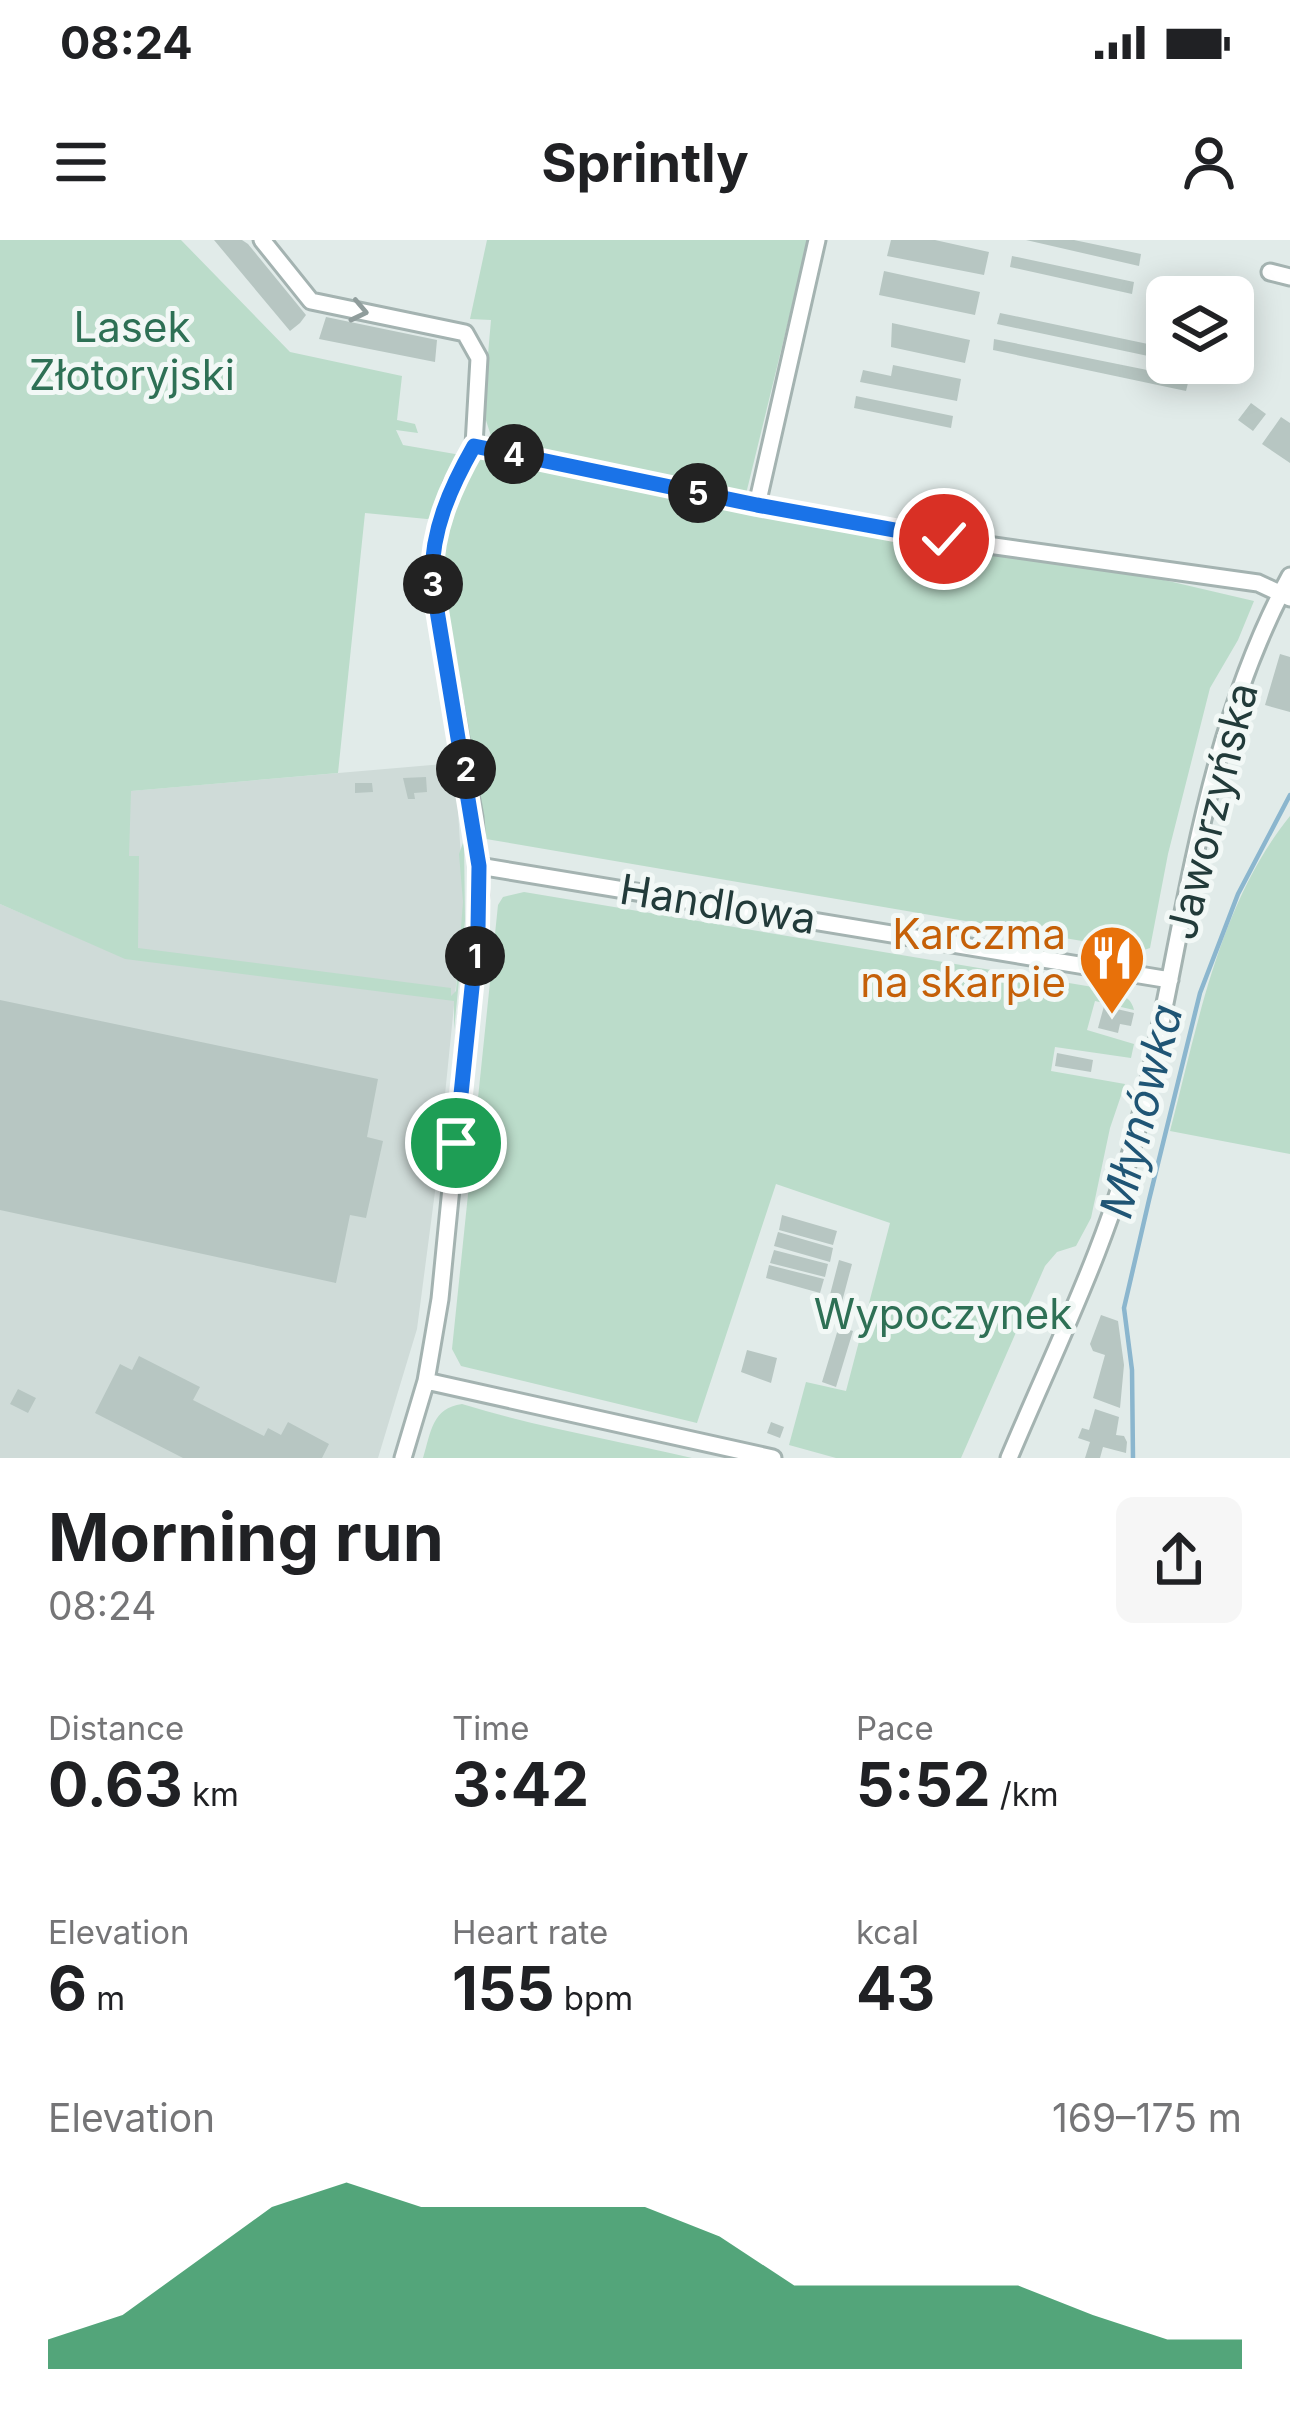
<!DOCTYPE html>
<html lang="en">
<head>
<meta charset="utf-8">
<style>
  :root { --surface:#fff; --page:#f6f6f6; --text:#202124; --muted:#757577; --accent:#0b8043 }
  body { margin:0; font-family:Inter,sans-serif; background:var(--page); color:var(--text); height:100vh; display:flex; flex-direction:column; font-size:45px; white-space:nowrap }
  * { box-sizing:border-box; margin:0 }
  p { font-size:39px; color:var(--muted) }
  .icon { flex:none; width:66px; height:66px; fill:none; stroke:currentColor; stroke-width:2; stroke-linecap:round; stroke-linejoin:round }
  .map { position:relative; height:1218px; overflow:hidden }
  .side { display:flex; flex-direction:column; background:var(--surface); flex:1 }
  .side>* { flex:none }
  .fabs { position:absolute; left:1146px; top:36px; display:grid; gap:24px }
  .fabs a { display:grid; place-items:center; width:108px; height:108px; border-radius:18px; background:var(--surface); box-shadow:0 6px 30px #0003; font-size:60px }
  .pin { position:absolute; display:grid; place-items:center; width:102px; height:102px; color:#fff; margin:-51px; border:6px solid #fff; border-radius:50%; box-shadow:0 3px 12px #0007 }
  .km { position:absolute; width:60px; height:60px; margin:-30px; border-radius:50%; background:#222; color:#fff; font-size:33px; line-height:60px; text-align:center }
  .round { display:grid; place-items:center; flex:none; width:126px; height:126px; border-radius:18px; background:var(--page) }
  .summary { display:flex; align-items:center; justify-content:space-between; height:204px; padding:0 48px }
  h1 { font-size:66px; font-weight:700; line-height:90px }
  .figures { display:grid; grid-template-columns:repeat(3,1fr); gap:18px; height:204px; padding:12px 48px }
  .figures div { display:grid; align-content:center }
  .figures b { font-size:60px; font-weight:700 }
  .figures small { font-size:33px; font-weight:400 }
  .figures p { font-size:33px }
  .chart { height:336px; padding:24px 48px }
  .chart p { display:flex; justify-content:space-between }
  .chart svg { width:100%; height:216px; margin-top:12px; fill:var(--accent); opacity:.7 }
  .status { display:flex; justify-content:space-between; align-items:center; height:84px; padding:0 60px; background:var(--surface); direction:ltr }
  .status svg { height:33px; fill:currentColor }
  header { display:flex; justify-content:space-between; align-items:center; height:156px; padding:0 48px; background:var(--surface); font-size:54px; font-weight:700 }
  .map>svg:first-child { display:block }
  .built { fill:#cfdbd8 }
  .green { fill:#bbdcca }
  .lines { fill:none; stroke-linecap:round; stroke-linejoin:round }
  .stream { stroke:#8bb6ce; stroke-width:4.5 }
  .building { fill:#b7c6c2 }
  .minor-casing { stroke:#a4b3b1; stroke-width:21 }
  .minor { stroke:#fff; stroke-width:15 }
  .oneway { stroke:#909d9c }
  .route-casing { stroke:#fff; stroke-width:24 }
  .route { stroke:#1a73e8; stroke-width:15 }
  .labels { text-anchor:middle; stroke-width:10; stroke-linejoin:round; paint-order:stroke }
  .park-label { font-size:42px; fill:#2e7055; stroke:#f2f8f6 }
  .street-label { font-size:42px; fill:#223b3a; stroke:#f2f8f6 }
  .food-label { font-size:42px; fill:#c56008; stroke:#f2f8f6; text-anchor:end }
  .water-label { font-size:45px; font-style:italic; fill:#1f5575; stroke:#f2f8f6 }
</style>
</head>
<body>
<div class="status"><b>08:24</b><svg viewBox="0 0 49 12"><path d="M0 12V9h3v3zM5 12V6h3v6zM10 12V3h3v9zM15 12V0h3v12zM26 1h20v11H26zM47 4h2v5h-2z"/></svg></div>
<header><svg class="icon" aria-label="menu" viewBox="0 0 24 24"><path d="M4 6h16M4 12h16M4 18h16"/></svg>Sprintly<svg class="icon" aria-label="person" viewBox="0 0 24 24"><circle cx="12" cy="8" r="4"/><path d="M4 21q1-7 8-7t8 7"/></svg></header>
<div class="map">
<svg width="1290" height="1218" viewBox="0 0 1290 1218">
  <rect width="100%" height="100%" fill="#e1ebe9"/>
  <!-- built -->
  <path class="built" d="M 455,523 L 464,666 L 436,944 L 417,1089 L 378,1218 L 0,1218 L 0,664 L 125,718 L 130,551 Z"/>
  <!-- green -->
  <path class="green" d="M 0,0 L 181,0 L 290,112 L 402,136 L 397,180 L 415,184 L 418,193 L 396,190 L 403,205 L 576,235 L 757,275 L 1134,333 L 1254,361 L 1238,400 L 1210,448 L 1168,614 L 1150,708 L 1141,711 L 486,599 L 441,331 L 451,275 L 427,279 L 365,273 L 338,533 L 131,551 L 129,616 L 139,616 L 138,708 L 451,748 L 451,756 L 456,751 L 463,662 L 459,614 L 464,600 L 465,681 L 454,790 L 454,761 L 125,719 L 0,664 Z
    M 487,0 L 808,0 L 746,254 L 506,203 L 491,196 L 483,171 L 491,80 L 470,79 Z
    M 1290,576 L 1290,914 L 1170,891 C 1198,784 1219,664 1290,576 Z
    M 524,652 L 1099,748 C 1113,754 1130,752 1134,770 L 1095,761 L 1087,790 L 1134,804 L 1131,818 L 1055,807 L 1051,831 L 1125,844 L 1110,888 L 1091,978 L 1076,1006 L 1057,1012 L 1045,1026 L 961,1218 L 836,1218 L 789,1205 L 806,1142 L 846,1151 L 890,983 L 776,944 L 697,1183 L 461,1126 L 452,1109 L 498,665 L 503,657 Z
    M 462,1164 C 537,1187 615,1200 692,1218 L 423,1218 C 431,1192 432,1168 462,1164 Z"/>
  <g class="lines">
    <!-- stream -->
    <path class="stream" d="M 1133,1218 L 1132,1130 L 1124,1068 L 1149,960 L 1200,753 L 1238,654 L 1290,555"/>
  </g>
  <!-- building -->
  <path class="building" d="M 214,0 L 242,0 L 248,4 L 306,75 L 300,83 L 290,91 Z
    M 891,0 L 935,0 L 989,12 L 984,35 L 887,16 Z
    M 1026,0 L 1074,0 L 1141,14 L 1139,26 Z
    M 1012,16 L 1134,42 L 1132,54 L 1010,27 Z
    M 884,31 L 980,52 L 975,75 L 879,55 Z
    M 1000,73 L 1167,108 L 1167,120 L 997,84 Z
    M 326,77 L 437,100 L 435,122 L 319,99 Z
    M 892,83 L 970,100 L 965,123 L 891,107 Z
    M 994,99 L 1167,134 L 1189,139 L 1186,151 L 993,110 Z
    M 893,125 L 961,139 L 957,161 L 860,142 L 863,130 L 891,136 Z
    M 856,156 L 953,176 L 951,188 L 854,168 Z
    M 1251,163 L 1266,174 L 1253,191 L 1238,180 Z
    M 1281,177 L 1290,183 L 1290,223 L 1262,204 Z
    M 1280,414 L 1290,417 L 1290,472 L 1265,465 Z
    M 426,537 L 427,552 L 414,553 L 415,559 L 408,559 L 403,538 Z
    M 355,543 L 372,543 L 373,552 L 355,553 Z
    M 0,760 L 378,839 L 367,897 L 383,901 L 366,978 L 350,975 L 336,1043 L 0,970 Z
    M 1104,766 L 1134,773 L 1131,786 L 1120,784 L 1118,793 L 1098,788 Z
    M 1057,813 L 1093,820 L 1091,832 L 1055,826 Z
    M 782,975 L 837,991 L 833,1005 L 779,990 Z
    M 778,992 L 833,1008 L 830,1022 L 774,1006 Z
    M 774,1010 L 828,1024 L 825,1037 L 770,1023 Z
    M 839,1020 L 852,1024 L 839,1073 L 826,1070 Z
    M 769,1025 L 824,1039 L 820,1053 L 766,1038 Z
    M 1101,1075 L 1118,1081 L 1124,1125 L 1120,1168 L 1093,1158 L 1105,1115 L 1093,1111 L 1090,1104 Z
    M 839,1086 L 853,1091 L 836,1147 L 822,1142 Z
    M 747,1110 L 777,1118 L 771,1143 L 741,1132 Z
    M 139,1116 L 200,1147 L 193,1160 L 264,1196 L 268,1188 L 281,1195 L 288,1182 L 329,1204 L 322,1218 L 183,1218 L 95,1173 L 120,1124 L 132,1130 Z
    M 18,1149 L 36,1158 L 28,1173 L 10,1164 Z
    M 1095,1169 L 1119,1177 L 1116,1195 L 1124,1196 L 1127,1202 L 1126,1213 L 1103,1207 L 1100,1218 L 1085,1218 L 1090,1202 L 1078,1198 L 1082,1188 L 1089,1190 Z
    M 771,1182 L 784,1187 L 780,1198 L 767,1193 Z"/>
  <g class="lines">
    <!-- minor casing -->
    <g class="minor-casing">
      <path id="minor" d="M 262,0 L 311,61 L 465,93 L 479,118 L 474,205 L 452,245 L 437,291 L 432,341 L 474,577 L 480,655 L 440,1059 L 426,1141 L 403,1218
        M 1270,32 L 1290,37
        M 474,205 L 757,265 L 945,299 L 1258,343 L 1290,358
        M 757,265 L 817,0
        M 479,626 L 1170,740
        M 426,1141 L 773,1218
        M 1009,1218 C 1057,1104 1110,1000 1140,878 C 1185,696 1199,504 1290,336"/>
    </g>
    <!-- minor -->
    <use href="#minor" class="minor"/>
  </g>
  <!-- one-way arrows -->
  <defs><path id="oneway-chevron" d="M-2-3.5L2.5 0L-2 3.5" fill="none" stroke-width="1.6" stroke-linecap="round" stroke-linejoin="round" transform="scale(3)"/></defs>
  <use class="oneway" href="#oneway-chevron" transform="translate(359 71) rotate(12)"/>
  <g class="lines">
    <!-- route casing -->
    <g class="route-casing">
      <path id="route" d="M 456,903 L 478,689 L 479,626 L 432,340 C 431,291 450,248 474,206 L 757,265 L 944,299"/>
    </g>
    <!-- route -->
    <use href="#route" class="route"/>
  </g>
  <!-- icons -->
  <defs>
    <g id="restaurant-pin" transform="scale(3.45)"><path d="M0 17L-7.5 6A9.5 9.5 0 1 1 7.5 6Z" fill="#e8710a" stroke="#f2f8f6"/><path d="M-5-6h1v4h1v-4h1v4h1v-4h1v5L-1.5 .5V6h-2V.5L-5-1ZM5-6V6H3V1.5H1.5Q1.5-4 5-6Z" fill="#fff"/></g>
  </defs>
  <g fill-rule="evenodd">
    <use href="#restaurant-pin" x="1112" y="718"/>
  </g>
  <g class="labels">
    <!-- park labels -->
    <g class="park-label">
      <text x="132" y="102">Lasek<tspan x="132" dy="48">Złotoryjski</tspan></text>
      <text x="943" y="1089">Wypoczynek</text>
    </g>
    <!-- street labels -->
    <g class="street-label">
      <text transform="translate(1212 571) rotate(-76)" y="15">Jaworzyńska</text>
      <text transform="translate(718 664) rotate(9)" y="15">Handlowa</text>
    </g>
    <!-- food labels -->
    <g class="food-label">
      <text x="1066" y="709">Karczma<tspan x="1066" dy="48">na skarpie</tspan></text>
    </g>
    <!-- water labels -->
    <g class="water-label">
      <text transform="translate(1141 871) rotate(-76)" y="16">Młynówka</text>
    </g>
  </g>
</svg>
<div class="fabs">
<a><svg class="icon" aria-label="layers" viewBox="0 0 24 24"><path d="M12 4l9 5-9 5-9-5zM3 14l9 5 9-5"/></svg></a>
</div>
<div class="pin" style="left:456px;top:903px;background:#1e9e55"><svg class="icon" aria-label="arrive" viewBox="0 0 24 24"><path d="M6 21V4h12l-3 4 3 4H6"/></svg></div>
<div class="pin" style="left:944px;top:299px;background:#d93025"><svg class="icon" aria-label="check" viewBox="0 0 24 24"><path d="M5 12l5 5 9-10"/></svg></div>
<b class="km" style="left:475px;top:716px">1</b>
<b class="km" style="left:466px;top:529px">2</b>
<b class="km" style="left:433px;top:344px">3</b>
<b class="km" style="left:514px;top:214px">4</b>
<b class="km" style="left:698px;top:253px">5</b>
</div>
<section class="side">
<div class="summary"><div><h1>Morning run</h1><p>08:24</p></div><a class="round"><svg class="icon" aria-label="share" viewBox="0 0 24 24"><path d="M12 15V3M7 8l5-5 5 5M5 13v7h14v-7"/></svg></a></div>
<div class="figures">
<div><p>Distance</p><b>0.63<small> km</small></b></div>
<div><p>Time</p><b>3:42</b></div>
<div><p>Pace</p><b>5:52<small> /km</small></b></div>
</div>
<div class="figures">
<div><p>Elevation</p><b>6<small> m</small></b></div>
<div><p>Heart rate</p><b>155<small> bpm</small></b></div>
<div><p>kcal</p><b>43</b></div>
</div>
<div class="chart"><p><span>Elevation</span>169–175 m</p>
<svg viewBox="0 0 160 44" preserveAspectRatio="none"><path d="M0 44V38L10 33L20 22L30 11L40 6L50 11L60 11L70 11L80 11L90 17L100 27L110 27L120 27L130 27L140 33L150 38L160 38V44z"/></svg>
</div>
</section>
</body>
</html>
